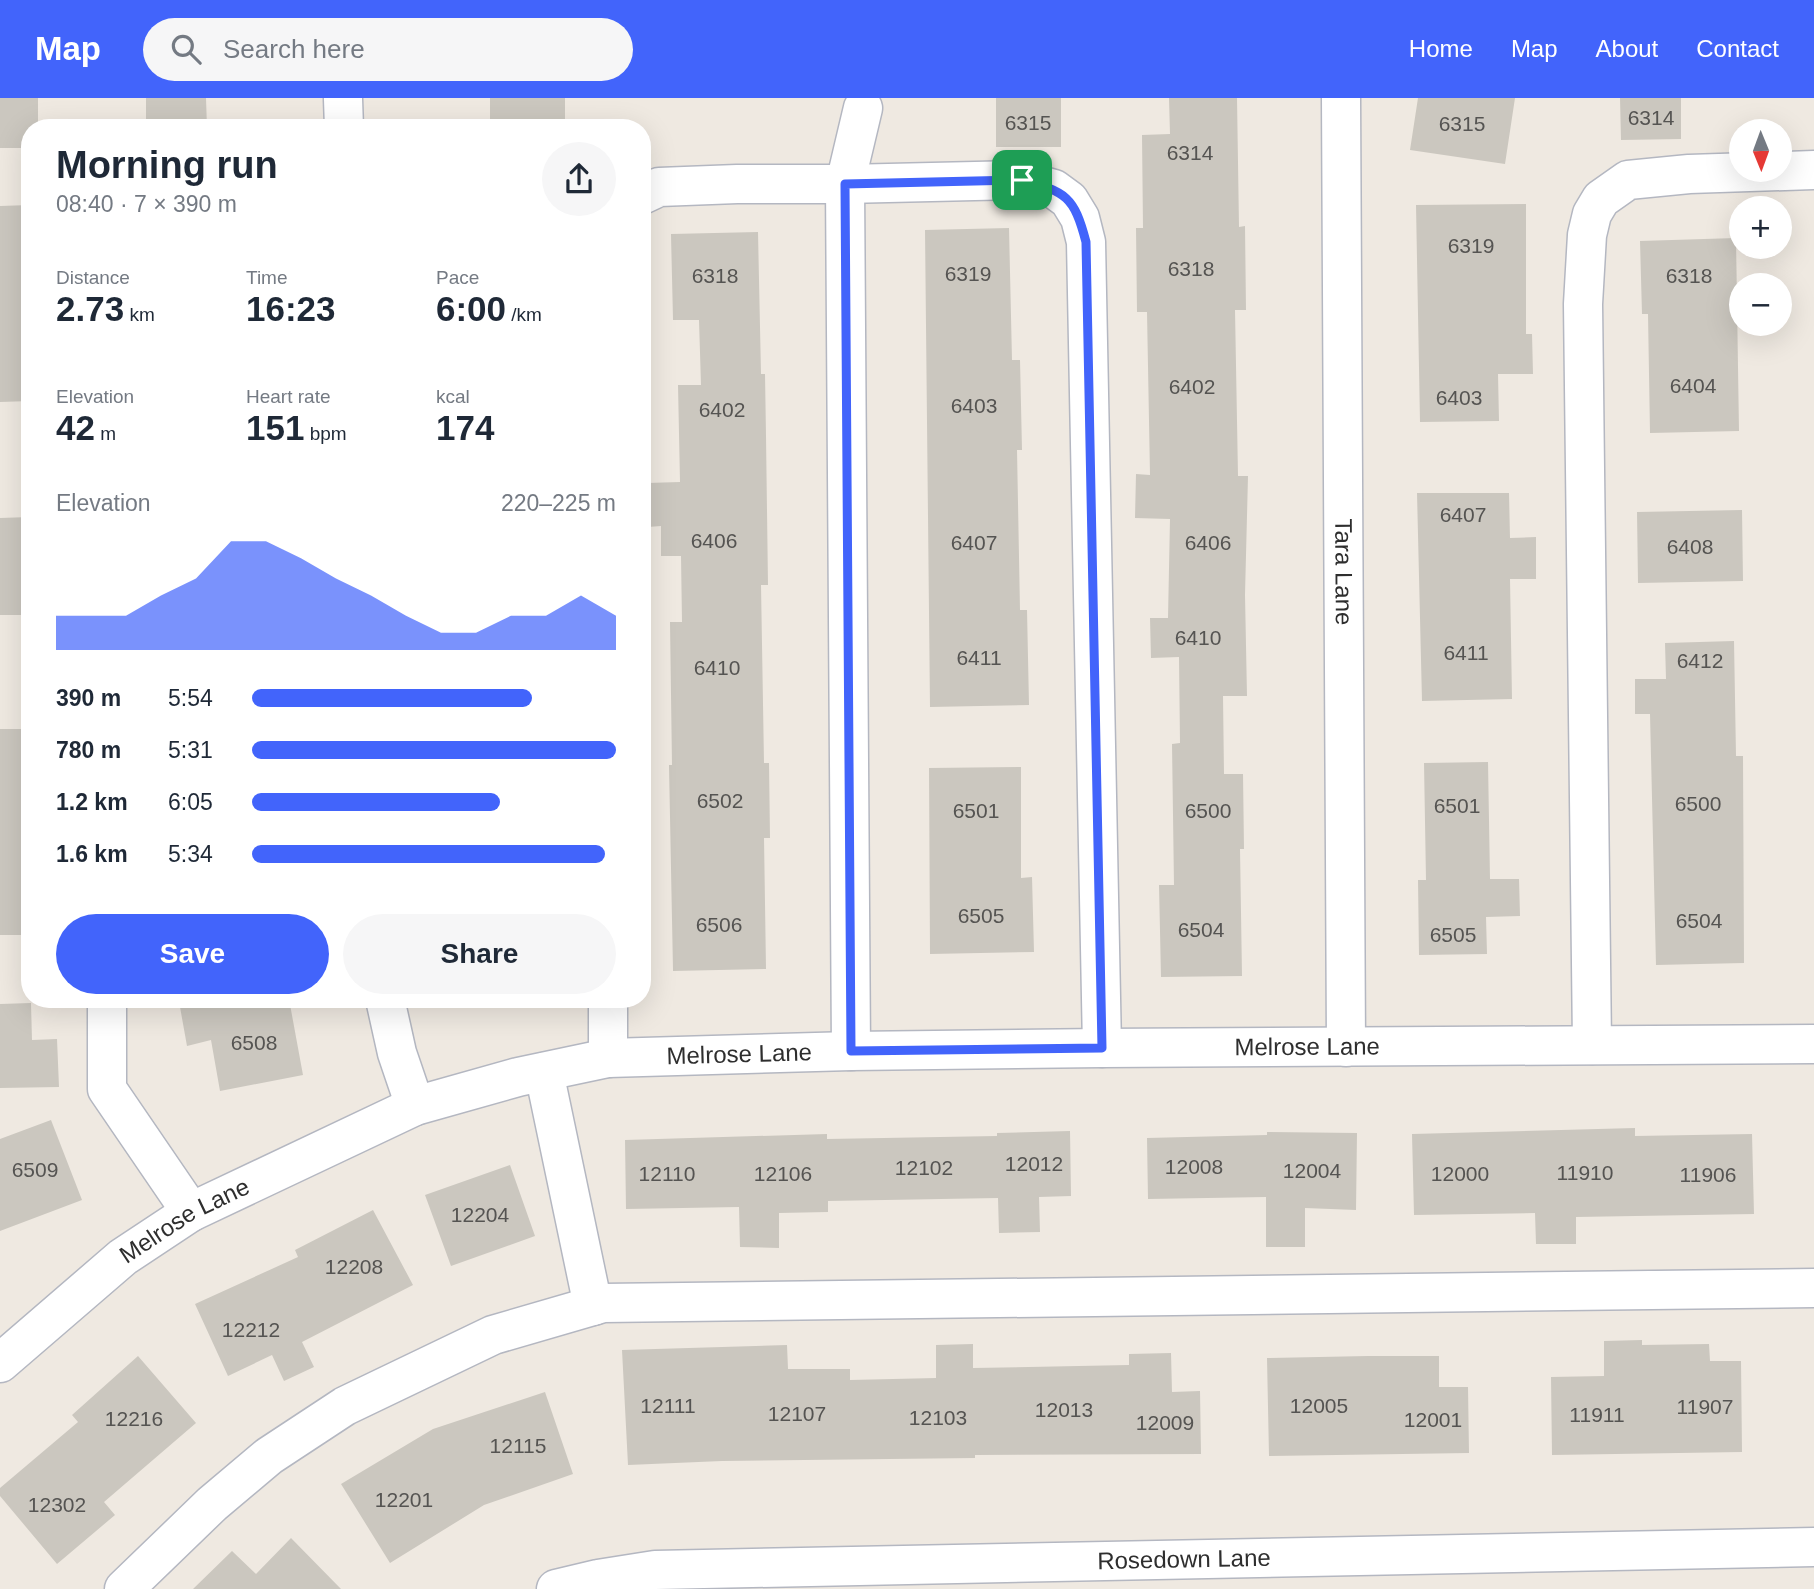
<!DOCTYPE html>
<html lang="en">
<head>
<meta charset="utf-8">
<style>
  :root { --surface:#fff; --page:#f6f6f7; --text:#1f2937; --muted:#747a83; --accent:#4264fb }
  body { margin:0; font-family:Helvetica,sans-serif; background:var(--page); color:var(--text); height:100vh; display:flex; flex-direction:column; font-size:26px; white-space:nowrap }
  * { box-sizing:border-box; margin:0 }
  p { font-size:23px; color:var(--muted) }
  .icon { flex:none; width:38px; height:38px; fill:none; stroke:currentColor; stroke-width:2; stroke-linecap:round; stroke-linejoin:round }
  .map { position:relative; flex:1; overflow:hidden }
  .panel { position:absolute; left:21px; top:21px; width:630px; height:889px; display:flex; flex-direction:column; background:var(--surface); border-radius:28px; box-shadow:0 7px 28px #0002 }
  .panel>* { flex:none }
  .needle { width:46px; rotate:179deg }
  .tools { position:absolute; left:1729px; top:21px; display:grid; gap:14px }
  .tools a { display:grid; place-items:center; width:63px; height:63px; border-radius:50%; background:var(--surface); box-shadow:0 7px 28px #0002; font-size:35px }
  .pin { position:absolute; display:grid; place-items:center; width:60px; height:60px; color:#fff; margin:-30px; border-radius:14px; box-shadow:0 4px 10px #0006 }
  .round { display:grid; place-items:center; flex:none; width:74px; height:74px; border-radius:37px; background:var(--page) }
  .headline { display:flex; align-items:center; justify-content:space-between; height:119px; padding:0 35px }
  h1 { font-size:38px; font-weight:800; line-height:52px }
  .stats { display:grid; grid-template-columns:repeat(3,1fr); gap:10px; height:119px; padding:7px 35px }
  .stats div { display:grid; align-content:center }
  .stats b { font-size:35px; font-weight:800 }
  .stats small { font-size:19px; font-weight:400 }
  .stats p { font-size:19px }
  .chart { height:196px; padding:14px 35px }
  .chart p { display:flex; justify-content:space-between }
  .chart svg { width:100%; height:126px; margin-top:7px; fill:var(--accent); opacity:.7 }
  .action { display:flex; gap:14px; margin-top:auto; padding:14px 35px }
  .action a { flex:1; height:80px; border-radius:42px; background:var(--accent); color:#fff; font-size:28px; font-weight:800; line-height:80px; text-align:center }
  .action a+a { background:var(--page); color:var(--text) }
  ul { padding:0 35px; list-style:none; font-size:23px }
  li { display:grid; grid-template-columns:112px 84px 1fr; align-items:center; height:52px }
  li i { height:18px; border-radius:9px; background:var(--accent) }
  header { display:flex; align-items:center; gap:42px; box-sizing:border-box; height:98px; padding:0 35px; background:var(--accent); color:#fff }
  header strong { font-size:33px }
  nav { display:flex; gap:38px; margin-inline-start:auto; font-size:24px }
  .search { width:490px; height:63px; background:var(--page); display:flex; align-items:center; gap:18px; box-sizing:border-box; padding:0 24px; border-radius:38px; color:var(--muted); font-size:26px }
  .map>svg:first-child { display:block }
  .building { fill:#cbc7bf }
  .lines { fill:none; stroke-linecap:round; stroke-linejoin:round }
  .minor-casing { stroke:#b4b7c1; stroke-width:41 }
  .minor { stroke:#fff; stroke-width:38 }
  .route-casing { stroke:#fff; stroke-width:14 }
  .route { stroke:#4264fb; stroke-width:9 }
  .labels { text-anchor:middle; stroke-width:5; stroke-linejoin:round; paint-order:stroke }
  .number-label { font-size:21px; fill:#555452 }
  .street-label { font-size:24px; fill:#2e2e2e; stroke:#fff }
</style>
</head>
<body>
<header>
<strong>Map</strong>
<div class="search"><svg class="icon" aria-label="search" viewBox="0 0 24 24"><circle cx="10" cy="10" r="6"/><path d="M15 15l6 6"/></svg>Search here</div>
<nav><a>Home</a><a>Map</a><a>About</a><a>Contact</a></nav>
</header>
<div class="map">
<svg width="1814" height="1491" viewBox="0 0 1814 1491">
  <rect width="100%" height="100%" fill="#efe9e1"/>
  <!-- building -->
  <path class="building" d="M 0,0 L 38,0 L 38,30 L 30,30 L 30,50 L 0,50 Z
    M 146,0 L 206,0 L 207,30 L 146,30 Z
    M 490,0 L 565,0 L 565,30 L 490,30 Z
    M 996,0 L 1061,0 L 1061,49 L 996,49 Z
    M 1169,0 L 1237,0 L 1239,129 L 1245,128 L 1246,212 L 1235,212 L 1238,378 L 1248,378 L 1245,497 L 1247,598 L 1223,598 L 1224,676 L 1243,676 L 1244,751 L 1240,751 L 1242,878 L 1161,879 L 1159,787 L 1174,787 L 1172,646 L 1180,645 L 1179,559 L 1151,560 L 1150,520 L 1168,520 L 1170,421 L 1135,420 L 1136,376 L 1150,377 L 1147,214 L 1137,214 L 1136,130 L 1143,130 L 1142,37 L 1170,36 Z
    M 1418,0 L 1515,0 L 1505,66 L 1410,52 Z
    M 1620,0 L 1681,0 L 1681,41 L 1621,42 Z
    M 1526,106 L 1526,236 L 1532,236 L 1533,276 L 1498,276 L 1499,323 L 1420,324 L 1416,107 Z
    M 30,107 L 30,303 L 0,304 L 0,108 Z
    M 1009,130 L 1012,262 L 1020,262 L 1022,352 L 1017,352 L 1020,512 L 1027,512 L 1029,607 L 930,609 L 925,132 Z
    M 758,134 L 761,276 L 765,276 L 766,338 L 768,487 L 761,487 L 764,665 L 769,665 L 770,740 L 764,740 L 766,871 L 673,873 L 669,667 L 672,667 L 670,524 L 682,524 L 681,458 L 661,458 L 661,428 L 648,429 L 647,385 L 680,384 L 678,287 L 701,287 L 699,222 L 673,222 L 671,136 Z
    M 1736,140 L 1739,333 L 1650,335 L 1648,216 L 1642,216 L 1640,143 Z
    M 1417,395 L 1509,395 L 1510,440 L 1536,439 L 1536,481 L 1510,481 L 1512,601 L 1422,603 Z
    M 1742,412 L 1743,483 L 1638,485 L 1637,414 Z
    M 30,419 L 30,517 L 0,517 L 0,420 Z
    M 1734,543 L 1736,658 L 1743,658 L 1744,865 L 1656,867 L 1650,616 L 1635,616 L 1635,581 L 1666,581 L 1665,545 Z
    M 0,631 L 30,631 L 30,837 L 0,837 Z
    M 1488,664 L 1490,781 L 1519,781 L 1520,818 L 1486,819 L 1487,856 L 1419,857 L 1418,782 L 1426,782 L 1424,665 Z
    M 1021,669 L 1021,780 L 1032,779 L 1034,854 L 930,856 L 929,670 Z
    M 220,901 L 289,901 L 303,977 L 220,993 L 211,942 L 187,948 L 180,909 Z
    M 31,905 L 32,942 L 57,941 L 59,989 L 0,990 L 0,906 Z
    M 51,1022 L 82,1102 L 0,1133 L 0,1041 Z
    M 1635,1030 L 1635,1038 L 1752,1036 L 1754,1116 L 1576,1119 L 1576,1146 L 1536,1146 L 1535,1115 L 1414,1117 L 1412,1036 Z
    M 1070,1033 L 1071,1098 L 1039,1099 L 1040,1134 L 999,1135 L 998,1100 L 828,1103 L 828,1114 L 779,1115 L 779,1150 L 740,1149 L 739,1109 L 626,1111 L 625,1042 L 827,1036 L 827,1041 L 997,1038 L 997,1035 Z
    M 1267,1034 L 1357,1035 L 1356,1112 L 1305,1110 L 1305,1149 L 1266,1149 L 1266,1099 L 1148,1101 L 1147,1040 L 1267,1037 Z
    M 510,1067 L 535,1138 L 451,1168 L 425,1097 Z
    M 373,1112 L 413,1187 L 302,1244 L 314,1269 L 284,1283 L 272,1257 L 228,1278 L 195,1206 L 298,1159 L 295,1152 Z
    M 1642,1242 L 1642,1247 L 1709,1246 L 1710,1263 L 1741,1263 L 1742,1354 L 1552,1357 L 1551,1279 L 1604,1278 L 1604,1243 Z
    M 973,1246 L 973,1270 L 1129,1267 L 1129,1256 L 1171,1255 L 1172,1294 L 1200,1293 L 1201,1356 L 975,1357 L 975,1360 L 722,1363 L 628,1367 L 622,1252 L 787,1247 L 788,1271 L 850,1271 L 850,1282 L 936,1280 L 936,1247 Z
    M 138,1258 L 196,1325 L 104,1404 L 115,1417 L 57,1466 L 0,1398 L 0,1390 L 78,1324 L 72,1317 Z
    M 1368,1258 L 1439,1258 L 1439,1289 L 1468,1289 L 1469,1355 L 1269,1358 L 1267,1260 Z
    M 545,1294 L 573,1376 L 484,1407 L 390,1465 L 341,1386 L 433,1331 Z
    M 291,1440 L 341,1491 L 193,1491 L 232,1453 L 256,1476 Z"/>
  <g class="lines">
    <!-- minor casing -->
    <g class="minor-casing">
      <g id="minor">
        <path id="s1" d="M 1341,0 L 1346,949"/>
        <path d="M 343,1 L 344,30"/>
        <path d="M 642,97 L 659,89 L 737,86 L 845,86 L 1022,82 L 1054,91 L 1069,102 L 1080,120 L 1086,144 L 1102,950"/>
        <path d="M 107,901 L 107,991 L 191,1114"/>
        <path d="M 385,901 L 397,955 L 415,1008"/>
        <path d="M 608,901 L 608,960"/>
        <path d="M 1592,947 L 1583,206 L 1587,137 L 1592,116 L 1601,101 L 1628,82 L 1689,76 L 1814,72"/>
        <path d="M 851,953 L 845,86 L 863,10"/>
        <path d="M 544,974 L 593,1208"/>
        <path id="s2" d="M 0,1265 L 123,1159 L 191,1114 L 415,1008 L 518,979 L 608,960 L 851,953 L 1102,950 L 1814,946"/>
        <path d="M 124,1491 L 212,1406 L 269,1358 L 345,1308 L 493,1237 L 603,1205 L 1814,1190"/>
        <path id="s3" d="M 556,1491 L 598,1481 L 655,1472 L 1814,1449"/>
      </g>
    </g>
    <!-- minor -->
    <use href="#minor" class="minor"/>
  </g>
  <g class="lines">
    <!-- route casing -->
    <g class="route-casing">
      <path id="route" d="M 1022,82 C 1066,94 1074,98 1086,144 L 1102,950 L 851,953 L 845,86 Z"/>
    </g>
    <!-- route -->
    <use href="#route" class="route"/>
  </g>
  <g class="labels">
    <!-- number labels -->
    <g class="number-label">
      <text x="1651" y="27">6314</text>
      <text x="1028" y="32">6315</text>
      <text x="1462" y="33">6315</text>
      <text x="1190" y="62">6314</text>
      <text x="1471" y="155">6319</text>
      <text x="1191" y="178">6318</text>
      <text x="968" y="183">6319</text>
      <text x="715" y="185">6318</text>
      <text x="1689" y="185">6318</text>
      <text x="1693" y="295">6404</text>
      <text x="1192" y="296">6402</text>
      <text x="1459" y="307">6403</text>
      <text x="974" y="315">6403</text>
      <text x="722" y="319">6402</text>
      <text x="1463" y="424">6407</text>
      <text x="714" y="450">6406</text>
      <text x="974" y="452">6407</text>
      <text x="1208" y="452">6406</text>
      <text x="1690" y="456">6408</text>
      <text x="1198" y="547">6410</text>
      <text x="1466" y="562">6411</text>
      <text x="979" y="567">6411</text>
      <text x="1700" y="570">6412</text>
      <text x="717" y="577">6410</text>
      <text x="720" y="710">6502</text>
      <text x="1698" y="713">6500</text>
      <text x="1457" y="715">6501</text>
      <text x="976" y="720">6501</text>
      <text x="1208" y="720">6500</text>
      <text x="981" y="825">6505</text>
      <text x="1699" y="830">6504</text>
      <text x="719" y="834">6506</text>
      <text x="1201" y="839">6504</text>
      <text x="1453" y="844">6505</text>
      <text x="254" y="952">6508</text>
      <text x="1034" y="1073">12012</text>
      <text x="1194" y="1076">12008</text>
      <text x="924" y="1077">12102</text>
      <text x="35" y="1079">6509</text>
      <text x="1312" y="1080">12004</text>
      <text x="1585" y="1082">11910</text>
      <text x="667" y="1083">12110</text>
      <text x="783" y="1083">12106</text>
      <text x="1460" y="1083">12000</text>
      <text x="1708" y="1084">11906</text>
      <text x="480" y="1124">12204</text>
      <text x="354" y="1176">12208</text>
      <text x="251" y="1239">12212</text>
      <text x="668" y="1315">12111</text>
      <text x="1319" y="1315">12005</text>
      <text x="1705" y="1316">11907</text>
      <text x="1064" y="1319">12013</text>
      <text x="797" y="1323">12107</text>
      <text x="1597" y="1324">11911</text>
      <text x="938" y="1327">12103</text>
      <text x="134" y="1328">12216</text>
      <text x="1433" y="1329">12001</text>
      <text x="1165" y="1332">12009</text>
      <text x="518" y="1355">12115</text>
      <text x="404" y="1409">12201</text>
      <text x="57" y="1414">12302</text>
    </g>
    <!-- street labels -->
    <g class="street-label">
      <text dy="8" stroke="none"><textPath href="#s1" startOffset="474">Tara Lane</textPath></text>
      <text dy="8" stroke="none"><textPath href="#s2" startOffset="1390">Melrose Lane</textPath></text>
      <text dy="8" stroke="none"><textPath href="#s2" startOffset="822">Melrose Lane</textPath></text>
      <text dy="8" stroke="none"><textPath href="#s2" startOffset="234">Melrose Lane</textPath></text>
      <text dy="8" stroke="none"><textPath href="#s3" startOffset="630">Rosedown Lane</textPath></text>
    </g>
  </g>
</svg>
<div class="tools">
<a><svg class="needle" viewBox="-14 -14 28 28"><path d="M0-13l5 13h-10z" fill="#e53935"/><path d="M0 13l5-13h-10z" fill="#747a83"/></svg></a>
<a>+</a>
<a>−</a>
</div>
<div class="pin" style="left:1022px;top:82px;background:#1e9e55"><svg class="icon" aria-label="arrive" viewBox="0 0 24 24"><path d="M6 21V4h12l-3 4 3 4H6"/></svg></div>
<section class="panel">
<div class="headline"><div><h1>Morning run</h1><p>08:40 · 7 × 390 m</p></div><a class="round"><svg class="icon" aria-label="share" viewBox="0 0 24 24"><path d="M12 15V3M7 8l5-5 5 5M5 13v7h14v-7"/></svg></a></div>
<div class="stats">
<div><p>Distance</p><b>2.73<small> km</small></b></div>
<div><p>Time</p><b>16:23</b></div>
<div><p>Pace</p><b>6:00<small> /km</small></b></div>
</div>
<div class="stats">
<div><p>Elevation</p><b>42<small> m</small></b></div>
<div><p>Heart rate</p><b>151<small> bpm</small></b></div>
<div><p>kcal</p><b>174</b></div>
</div>
<div class="chart"><p><span>Elevation</span>220–225 m</p>
<svg viewBox="0 0 160 44" preserveAspectRatio="none"><path d="M0 44V32L10 32L20 32L30 25L40 19L50 6L60 6L70 12L80 19L90 25L100 32L110 38L120 38L130 32L140 32L150 25L160 32V44z"/></svg>
</div>
<ul>
<li><b>390 m</b>5:54<i style="width:77%"></i></li>
<li><b>780 m</b>5:31<i style="width:100%"></i></li>
<li><b>1.2 km</b>6:05<i style="width:68%"></i></li>
<li><b>1.6 km</b>5:34<i style="width:97%"></i></li>
</ul>
<div class="action"><a>Save</a><a>Share</a></div>
</section>
</div>
</body>
</html>
